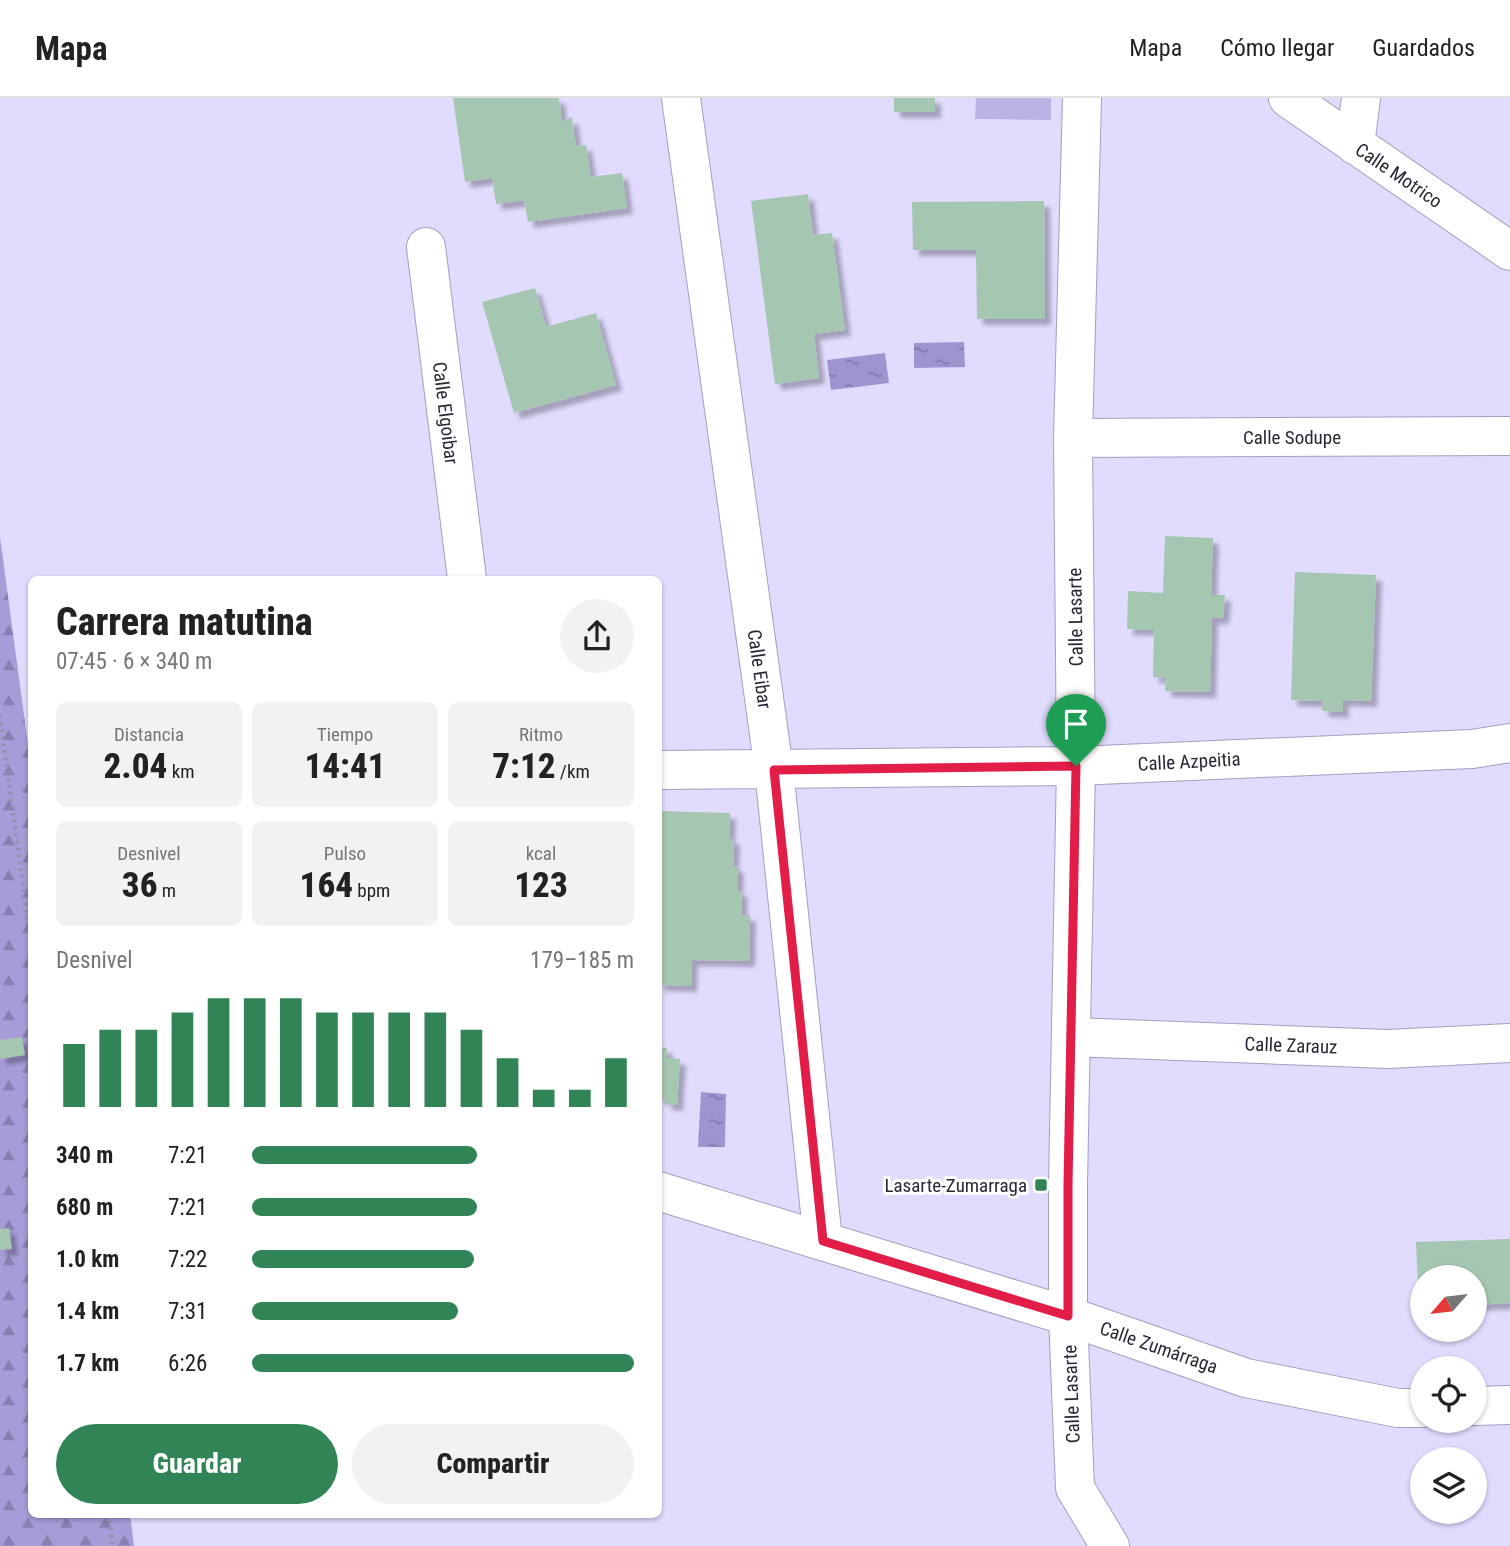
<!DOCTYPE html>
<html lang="es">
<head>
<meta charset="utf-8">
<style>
  :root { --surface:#fff; --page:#f2f2f2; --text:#222; --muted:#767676; --line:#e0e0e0; --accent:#318456 }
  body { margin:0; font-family:"Roboto Condensed",sans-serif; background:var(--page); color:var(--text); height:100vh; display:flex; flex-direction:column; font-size:26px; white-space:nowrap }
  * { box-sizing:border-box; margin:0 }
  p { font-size:23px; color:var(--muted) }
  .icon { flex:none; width:38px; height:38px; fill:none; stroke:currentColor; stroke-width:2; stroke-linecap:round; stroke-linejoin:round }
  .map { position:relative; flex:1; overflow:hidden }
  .details { position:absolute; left:28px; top:478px; width:634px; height:942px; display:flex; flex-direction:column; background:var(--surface); border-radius:10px; box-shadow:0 2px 5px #0004 }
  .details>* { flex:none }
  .needle { width:46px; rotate:242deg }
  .fabs { position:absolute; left:1410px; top:1167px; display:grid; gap:14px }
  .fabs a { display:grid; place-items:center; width:77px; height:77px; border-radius:50%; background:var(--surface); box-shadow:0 2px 5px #0004; font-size:35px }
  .pin { position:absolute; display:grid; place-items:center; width:60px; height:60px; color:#fff; margin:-72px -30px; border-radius:50% 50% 50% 0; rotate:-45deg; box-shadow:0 0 7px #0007 }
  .pin .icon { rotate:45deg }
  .round { display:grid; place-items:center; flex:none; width:74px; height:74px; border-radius:37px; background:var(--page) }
  .headline { display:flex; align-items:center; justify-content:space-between; height:119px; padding:0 28px }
  h1 { font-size:38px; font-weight:800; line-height:52px }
  .stats { display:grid; grid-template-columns:repeat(3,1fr); gap:10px; height:119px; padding:7px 28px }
  .stats div { display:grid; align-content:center; border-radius:10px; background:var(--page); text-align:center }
  .stats b { font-size:35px; font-weight:800 }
  .stats small { font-size:19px; font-weight:400 }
  .stats p { font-size:19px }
  .chart { height:196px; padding:14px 28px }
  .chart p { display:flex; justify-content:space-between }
  .chart svg { width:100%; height:126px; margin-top:7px; stroke:var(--accent); stroke-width:6 }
  .button { display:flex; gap:14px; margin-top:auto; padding:14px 28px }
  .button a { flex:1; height:80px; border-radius:42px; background:var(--accent); color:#fff; font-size:28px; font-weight:800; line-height:80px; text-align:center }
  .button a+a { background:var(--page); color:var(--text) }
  ul { padding:0 28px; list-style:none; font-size:23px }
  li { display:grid; grid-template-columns:112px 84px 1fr; align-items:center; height:52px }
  li i { height:18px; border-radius:9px; background:var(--accent) }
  header { display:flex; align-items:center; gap:42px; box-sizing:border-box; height:98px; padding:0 35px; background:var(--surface); border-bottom:2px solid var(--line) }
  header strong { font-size:33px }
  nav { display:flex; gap:38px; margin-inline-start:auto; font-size:24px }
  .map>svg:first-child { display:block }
  .grass { fill:#bcb3e5 }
  .forest { fill:url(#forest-firs) }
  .water { fill:url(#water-ripples) }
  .building { fill:#a5c6b0; filter:url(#shadow) }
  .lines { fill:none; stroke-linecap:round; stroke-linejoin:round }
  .minor-casing { stroke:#a49ebe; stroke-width:40 }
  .path { stroke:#938fa8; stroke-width:4.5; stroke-dasharray:2 5; stroke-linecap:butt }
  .minor { stroke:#fff; stroke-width:38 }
  .route-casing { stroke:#fff; stroke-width:14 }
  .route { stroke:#e11d48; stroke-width:9 }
  .poi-dot { fill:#318456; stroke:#fff; stroke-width:2.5 }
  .labels { text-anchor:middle; stroke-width:6; stroke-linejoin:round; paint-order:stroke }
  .street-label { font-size:19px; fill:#292734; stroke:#fff }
  .poi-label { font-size:19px; fill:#292734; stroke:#fff; text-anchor:end }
</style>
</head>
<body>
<header>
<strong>Mapa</strong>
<nav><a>Mapa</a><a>Cómo llegar</a><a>Guardados</a></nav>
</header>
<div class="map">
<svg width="1510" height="1448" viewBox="0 0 1510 1448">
  <defs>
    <pattern id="forest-firs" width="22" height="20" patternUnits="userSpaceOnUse" patternTransform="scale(1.75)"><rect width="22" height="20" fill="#a89cd8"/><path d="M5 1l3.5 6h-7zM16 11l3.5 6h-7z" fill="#897fb0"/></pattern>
    <pattern id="water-ripples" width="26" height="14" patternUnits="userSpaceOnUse" patternTransform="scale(1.75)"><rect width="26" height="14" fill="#a094d0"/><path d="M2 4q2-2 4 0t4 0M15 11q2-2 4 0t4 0" fill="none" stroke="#8279aa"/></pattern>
    <filter id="shadow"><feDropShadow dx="6" dy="6" stdDeviation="2" flood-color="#0004"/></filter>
  </defs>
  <rect width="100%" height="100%" fill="#e1dbfe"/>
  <!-- grass -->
  <path class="grass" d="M 976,0 L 1051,0 L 1051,22 L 975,21 Z"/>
  <!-- forest -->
  <path class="forest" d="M 0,439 L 32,676 L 32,1416 L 130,1416 L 134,1448 L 0,1448 Z"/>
  <!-- water -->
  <path class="water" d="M 964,244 L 965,269 L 914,270 L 914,245 Z
    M 885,255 L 889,285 L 831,292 L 827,262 Z
    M 701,994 L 726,996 L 725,1049 L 698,1049 Z"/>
  <!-- building -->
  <path class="building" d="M 453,0 L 559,0 L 562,24 L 572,19 L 576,48 L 586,47 L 591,79 L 622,75 L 627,110 L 528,124 L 524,102 L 496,106 L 492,80 L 465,84 Z
    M 894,0 L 935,0 L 935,14 L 894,14 Z
    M 808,96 L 813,137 L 832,135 L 845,232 L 814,236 L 819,280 L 775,286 L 751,103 Z
    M 1044,103 L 1045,221 L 977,221 L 976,152 L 913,152 L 912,104 Z
    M 535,190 L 546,229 L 596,215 L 616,287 L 514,315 L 482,204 Z
    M 1165,438 L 1213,440 L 1211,497 L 1225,497 L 1223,520 L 1212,520 L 1210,594 L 1165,593 L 1166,580 L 1153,579 L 1154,532 L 1127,531 L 1128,493 L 1163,495 Z
    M 1295,474 L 1376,477 L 1371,603 L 1343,602 L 1343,614 L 1322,613 L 1323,603 L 1291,602 Z
    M 658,713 L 730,715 L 729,741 L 734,741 L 733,768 L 738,769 L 737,793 L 742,793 L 741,817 L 750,817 L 749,863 L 692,862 L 691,888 L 658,887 Z
    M 22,939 L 25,957 L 0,961 L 0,942 Z
    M 658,949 L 667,950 L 667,960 L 680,961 L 677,1007 L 666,1006 L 666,1001 L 658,1001 Z
    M 9,1130 L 12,1151 L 0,1152 L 0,1131 Z
    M 1510,1141 L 1510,1205 L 1475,1207 L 1475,1180 L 1423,1180 L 1423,1209 L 1419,1209 L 1416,1144 Z"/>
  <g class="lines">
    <!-- minor casing -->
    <g class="minor-casing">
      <path id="minor" d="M 681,0 L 774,672 L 823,1143
        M 1082,0 L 1073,340 L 1076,668 L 1068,1087 L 1068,1218 L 1075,1390 L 1110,1448
        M 1288,0 L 1510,153
        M 1355,47 L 1361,0
        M 426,149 L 467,481
        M 1073,340 L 1510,338
        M 658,672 L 1076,668 L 1472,651 L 1510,645
        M 1071,939 L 1388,951 L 1510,945
        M 658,1093 L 1068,1218 L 1246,1280 L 1398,1310 L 1423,1310
        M 1475,1308 L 1510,1307"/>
    </g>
    <!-- path -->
    <path class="path" d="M 0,618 L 32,856
      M 109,1416 L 113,1448"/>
    <!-- minor -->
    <use href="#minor" class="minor"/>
  </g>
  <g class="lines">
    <!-- route casing -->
    <g class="route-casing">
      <path id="route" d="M 1076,668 L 1068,1087 L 1068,1218 L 823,1143 L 774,672 Z"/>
    </g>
    <!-- route -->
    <use href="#route" class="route"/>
  </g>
  <!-- markers -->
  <rect class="poi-dot" x="1034" y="1080" width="14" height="14" rx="3.5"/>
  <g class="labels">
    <!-- street labels -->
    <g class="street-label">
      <text transform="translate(1399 77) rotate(34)" y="7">Calle Motrico</text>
      <text transform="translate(446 315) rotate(83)" y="7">Calle Elgoibar</text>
      <text x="1292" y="346">Calle Sodupe</text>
      <text transform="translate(1075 519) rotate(-91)" y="7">Calle Lasarte</text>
      <text transform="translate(760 571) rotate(82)" y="7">Calle Eibar</text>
      <text transform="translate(1189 663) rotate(-3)" y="7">Calle Azpeitia</text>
      <text transform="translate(1291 947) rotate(2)" y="7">Calle Zarauz</text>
      <text transform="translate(1159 1249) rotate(19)" y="7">Calle Zumárraga</text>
      <text transform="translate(1071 1296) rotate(-92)" y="7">Calle Lasarte</text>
    </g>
    <!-- poi labels -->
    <g class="poi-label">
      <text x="1027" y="1094">Lasarte-Zumarraga</text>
    </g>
  </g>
</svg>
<div class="fabs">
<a><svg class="needle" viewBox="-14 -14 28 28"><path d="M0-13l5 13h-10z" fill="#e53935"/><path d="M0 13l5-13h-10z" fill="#767676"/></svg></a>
<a><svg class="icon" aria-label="locate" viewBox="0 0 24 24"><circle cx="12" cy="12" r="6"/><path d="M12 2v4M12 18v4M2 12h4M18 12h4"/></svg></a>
<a><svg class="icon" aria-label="layers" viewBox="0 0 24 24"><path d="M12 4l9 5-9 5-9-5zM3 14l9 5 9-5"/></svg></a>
</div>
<div class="pin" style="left:1076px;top:668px;background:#1e9e55"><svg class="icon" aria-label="arrive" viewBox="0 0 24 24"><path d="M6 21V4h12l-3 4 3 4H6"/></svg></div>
<section class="details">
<div class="headline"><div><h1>Carrera matutina</h1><p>07:45 · 6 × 340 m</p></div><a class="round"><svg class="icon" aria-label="share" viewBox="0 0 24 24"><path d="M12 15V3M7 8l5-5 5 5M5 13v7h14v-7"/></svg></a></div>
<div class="stats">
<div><p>Distancia</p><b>2.04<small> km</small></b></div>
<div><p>Tiempo</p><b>14:41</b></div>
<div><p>Ritmo</p><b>7:12<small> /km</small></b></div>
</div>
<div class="stats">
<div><p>Desnivel</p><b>36<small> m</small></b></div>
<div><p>Pulso</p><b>164<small> bpm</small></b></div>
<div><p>kcal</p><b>123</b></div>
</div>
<div class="chart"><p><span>Desnivel</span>179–185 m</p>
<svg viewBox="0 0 160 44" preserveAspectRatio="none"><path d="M5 44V22M15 44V17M25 44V17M35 44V11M45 44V6M55 44V6M65 44V6M75 44V11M85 44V11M95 44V11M105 44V11M115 44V17M125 44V27M135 44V38M145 44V38M155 44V27"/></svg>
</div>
<ul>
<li><b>340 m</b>7:21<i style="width:59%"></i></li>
<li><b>680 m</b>7:21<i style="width:59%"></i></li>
<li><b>1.0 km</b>7:22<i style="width:58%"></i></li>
<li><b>1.4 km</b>7:31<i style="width:54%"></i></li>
<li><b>1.7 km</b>6:26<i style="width:100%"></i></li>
</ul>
<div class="button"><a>Guardar</a><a>Compartir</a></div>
</section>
</div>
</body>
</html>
